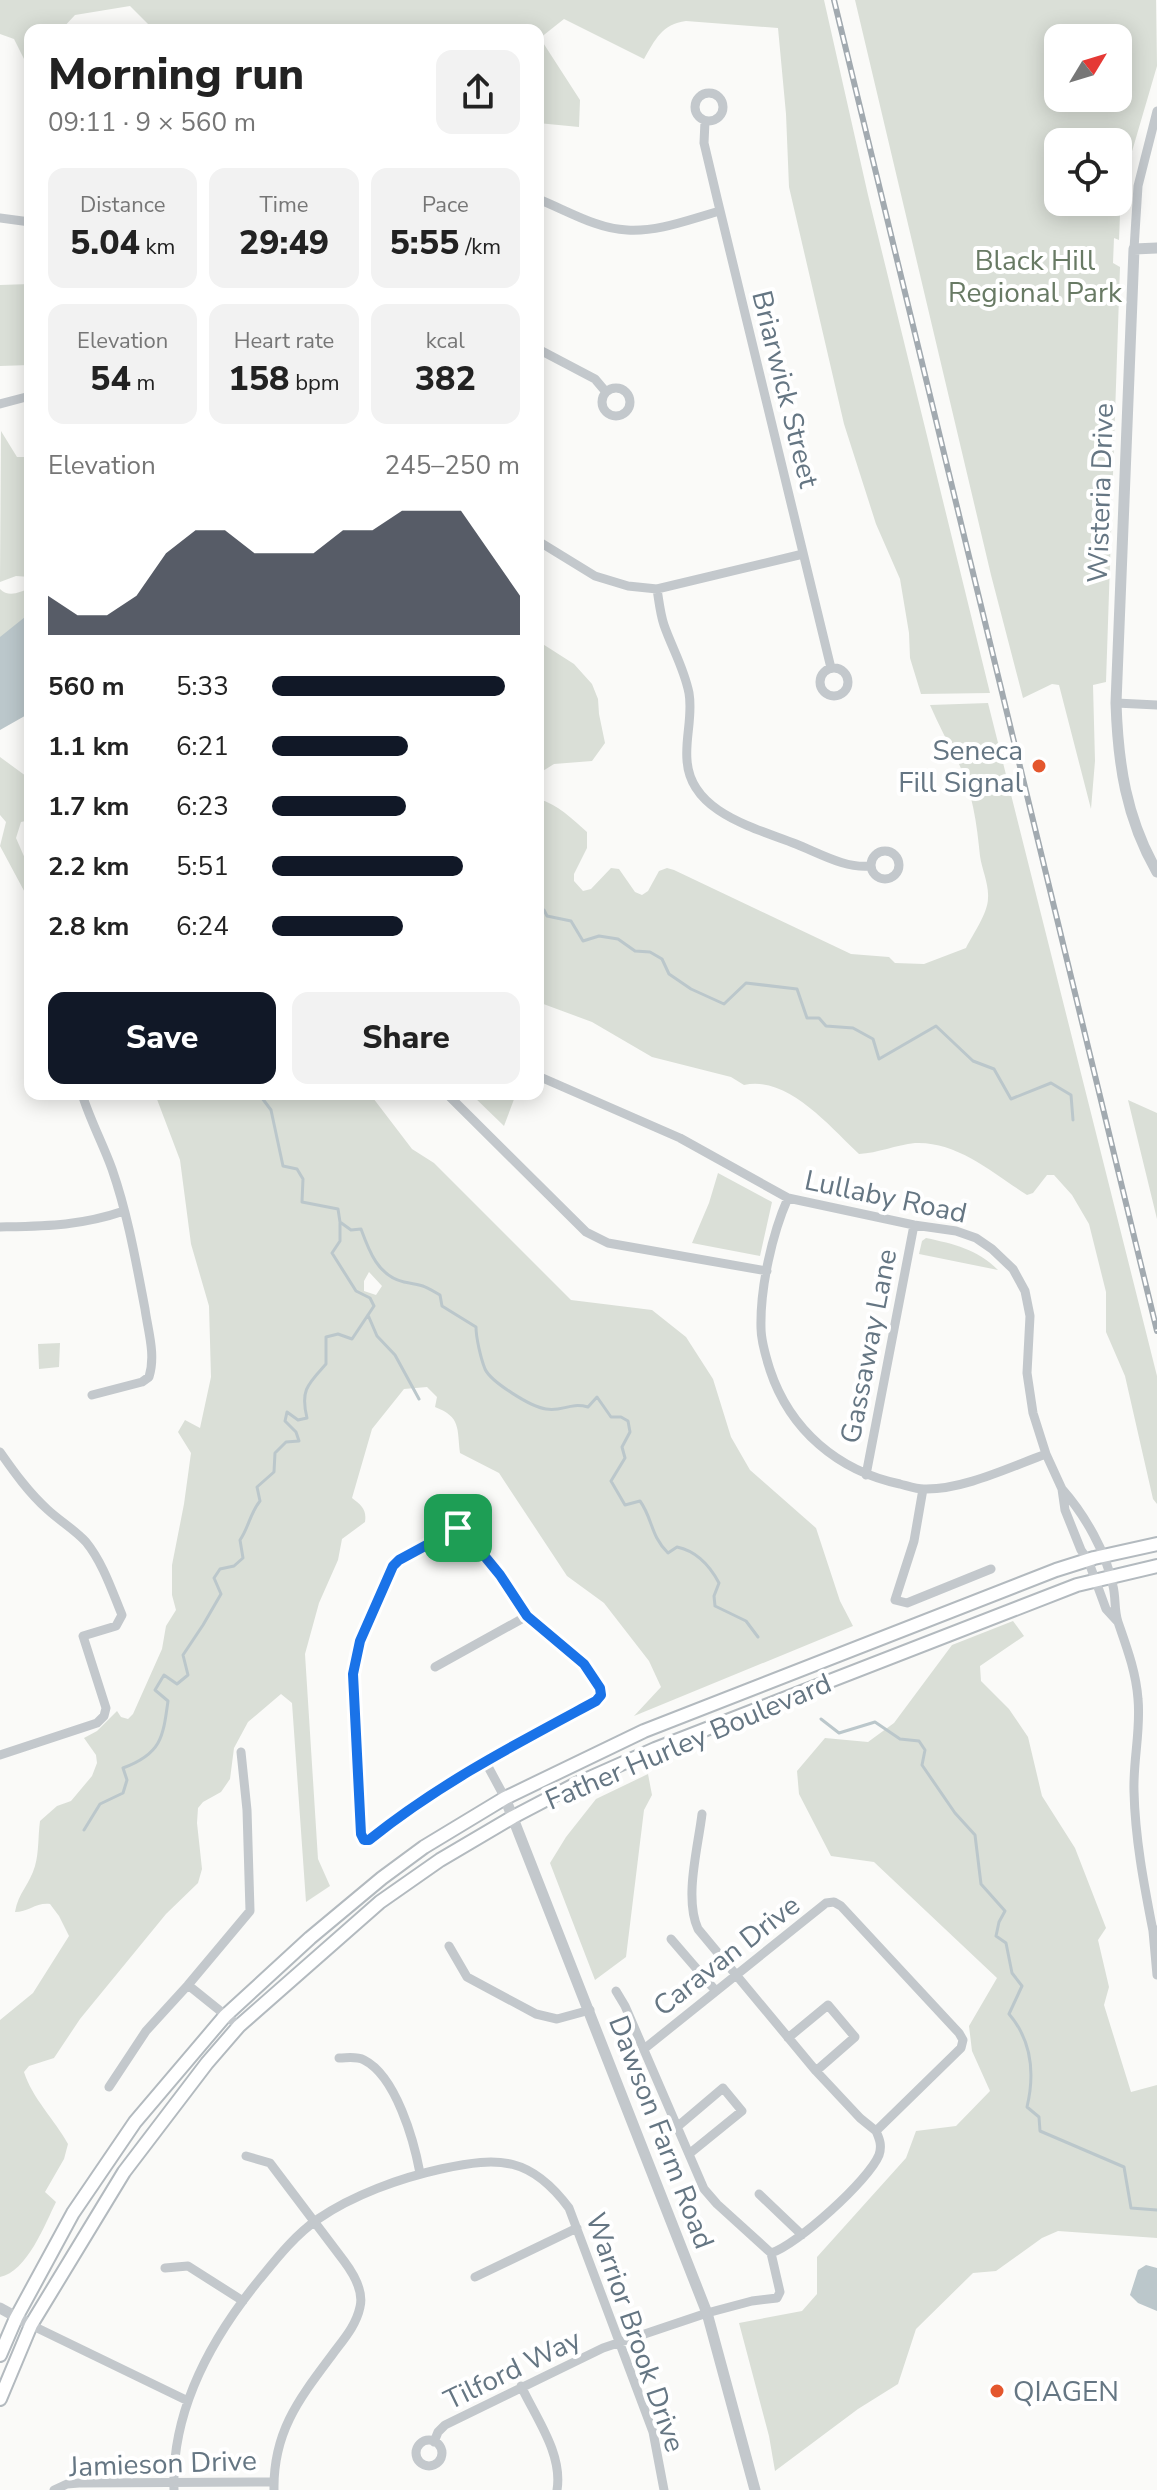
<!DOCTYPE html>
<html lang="en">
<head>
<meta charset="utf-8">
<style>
  :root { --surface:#fff; --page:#f2f2f2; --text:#222; --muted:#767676; --accent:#111827 }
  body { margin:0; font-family:"Nunito Sans",sans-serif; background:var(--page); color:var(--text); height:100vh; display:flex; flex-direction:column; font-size:30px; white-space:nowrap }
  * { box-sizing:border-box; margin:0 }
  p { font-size:26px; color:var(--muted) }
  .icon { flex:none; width:44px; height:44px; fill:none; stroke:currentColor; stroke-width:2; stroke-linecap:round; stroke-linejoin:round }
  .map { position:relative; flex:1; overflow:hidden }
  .drawer { position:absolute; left:24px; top:24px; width:520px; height:1076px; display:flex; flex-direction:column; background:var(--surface); border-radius:16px; box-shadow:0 4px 20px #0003 }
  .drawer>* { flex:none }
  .needle { width:52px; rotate:52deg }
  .controls { position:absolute; left:1044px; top:24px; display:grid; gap:16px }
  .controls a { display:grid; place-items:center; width:88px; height:88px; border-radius:16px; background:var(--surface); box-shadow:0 4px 20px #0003; font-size:40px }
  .pin { position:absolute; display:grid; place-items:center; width:68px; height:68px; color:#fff; margin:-34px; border-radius:16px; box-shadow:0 4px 12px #0006 }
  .round { display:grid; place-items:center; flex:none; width:84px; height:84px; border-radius:16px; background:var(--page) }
  .head { display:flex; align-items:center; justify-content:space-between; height:136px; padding:0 24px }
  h1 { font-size:44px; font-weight:800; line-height:60px }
  .stats { display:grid; grid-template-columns:repeat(3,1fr); gap:12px; height:136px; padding:8px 24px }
  .stats div { display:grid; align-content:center; border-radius:16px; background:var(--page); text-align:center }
  .stats b { font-size:34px; font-weight:800 }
  .stats small { font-size:22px; font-weight:400 }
  .stats p { font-size:22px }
  .chart { height:224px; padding:16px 24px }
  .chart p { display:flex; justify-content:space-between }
  .chart svg { width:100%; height:144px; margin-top:8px; fill:var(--accent); opacity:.7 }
  .button { display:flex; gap:16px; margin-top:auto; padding:16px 24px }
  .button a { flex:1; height:92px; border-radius:16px; background:var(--accent); color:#fff; font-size:32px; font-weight:800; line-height:92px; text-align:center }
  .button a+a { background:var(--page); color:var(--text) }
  ul { padding:0 24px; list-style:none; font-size:26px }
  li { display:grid; grid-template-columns:128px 96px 1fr; align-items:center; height:60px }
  li i { height:20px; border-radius:10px; background:var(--accent) }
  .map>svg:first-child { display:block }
  .green { fill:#dadfd7; fill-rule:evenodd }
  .water { fill:#bbc7cb }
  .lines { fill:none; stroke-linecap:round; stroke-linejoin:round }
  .stream { stroke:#bbc7cb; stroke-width:3 }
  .secondary-casing { stroke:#b3babf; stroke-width:16 }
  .minor { stroke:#c3c8cc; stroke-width:9 }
  .tertiary { stroke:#c3c8cc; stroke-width:11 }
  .secondary { stroke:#fff; stroke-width:12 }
  .rail-casing { stroke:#a2aab0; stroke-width:6 }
  .rail { stroke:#fff; stroke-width:3; stroke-dasharray:9; stroke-linecap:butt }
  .route-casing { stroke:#fff; stroke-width:16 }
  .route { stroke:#1a73e8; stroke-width:10 }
  .poi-dot { fill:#e4572e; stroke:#fff; stroke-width:3 }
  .labels { text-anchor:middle; stroke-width:8; stroke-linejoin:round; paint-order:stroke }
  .park-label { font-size:28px; fill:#687a64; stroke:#fff }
  .street-label { font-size:28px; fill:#657683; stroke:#fff }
  .poi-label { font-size:28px; fill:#657683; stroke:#fff; text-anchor:end }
</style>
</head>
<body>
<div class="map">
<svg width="1157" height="2490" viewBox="0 0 1157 2490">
  <rect width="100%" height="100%" fill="#fafaf8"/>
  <!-- green -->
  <path class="green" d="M 0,0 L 824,0 L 868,195 L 990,693 L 921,694 L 910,658 L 909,633 L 900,579 L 876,524 L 844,424 L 789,187 L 786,114 L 778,28 L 686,21 C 662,24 655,40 644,59 L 564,19 L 540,38 L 580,100 L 579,127 L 538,123 L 538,30 L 419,30 L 345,24 L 339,30 L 154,30 L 130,6 L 75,15 L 61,30 L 30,30 L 30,62 L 27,65 L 14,39 L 0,34 Z
    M 855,0 L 1156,0 L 1157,66 L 1121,189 L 1119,240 L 1114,238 L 1113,263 L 1120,267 L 1106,682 L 1093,685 L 1095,761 L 1091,809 L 1059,685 L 1052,684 L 1023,698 L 991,575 ZM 1118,38 L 1118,98 L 1058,98 L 1058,38 ZM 1058,142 L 1118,142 L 1118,202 L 1058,202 Z
    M 30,284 L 30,365 L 0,366 L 0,285 Z
    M 1,431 L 17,457 L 30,457 L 30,577 L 16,576 L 0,582 Z
    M 30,588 L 30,616 L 0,639 L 0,589 C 9,598 20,592 30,588 Z
    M 538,641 L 574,664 L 592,684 L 598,699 L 599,714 L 605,743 L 592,761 L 554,764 L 538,774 Z
    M 988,703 L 1157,1376 L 1157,1504 L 1153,1499 L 1125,1376 L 1106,1332 L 1106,1292 L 1089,1224 L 1072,1195 L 1054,1175 L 1047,1175 L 1033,1193 L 1027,1195 C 993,1173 957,1141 915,1143 C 896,1145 878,1153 859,1154 C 831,1128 788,1075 744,1085 L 731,1077 L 652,1057 L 592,1022 L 538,1002 L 538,799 C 558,804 572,819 587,832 L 587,848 L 574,874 L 574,881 L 583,891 L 591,889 L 611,868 L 619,869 L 635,892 L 642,895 L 648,891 L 659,871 L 667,868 L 674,870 L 851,954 L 889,957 L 895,963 L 924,964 L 966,948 C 973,934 988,913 988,898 C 989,884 982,870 980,856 C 977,824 972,788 957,760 C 948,742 938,724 930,705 Z
    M 0,757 L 30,779 L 30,820 L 21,822 L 16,838 L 30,870 L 30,902 L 0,846 L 6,822 L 0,815 Z
    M 155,1094 L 370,1094 L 412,1149 L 434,1163 L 571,1300 L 652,1310 L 686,1337 L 713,1379 L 731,1437 L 750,1470 L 816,1528 L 840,1601 L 853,1626 L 634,1716 L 661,1687 L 649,1661 L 604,1603 L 567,1576 L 499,1473 L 460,1453 C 457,1428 461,1417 435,1407 L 437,1397 L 427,1387 L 404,1389 L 372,1429 L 352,1498 C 361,1505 367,1509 365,1522 L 342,1539 L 338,1560 L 319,1603 L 305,1654 L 318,1859 L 330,1886 L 306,1902 L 292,1703 L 281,1694 L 248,1722 L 234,1748 L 230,1779 L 221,1792 L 203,1802 L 198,1808 L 197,1823 L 202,1869 L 198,1883 L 166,1914 L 80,2019 L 54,2058 L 29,2066 L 24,2072 C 32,2098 55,2120 68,2144 L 64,2159 L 45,2192 L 56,2202 C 45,2224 27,2272 0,2277 L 0,2020 L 33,1993 L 69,1936 L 59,1916 L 50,1904 C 37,1902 28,1912 15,1912 C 18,1893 30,1884 35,1866 C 39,1852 38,1835 40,1821 L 57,1806 L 71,1801 L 92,1776 L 97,1763 L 96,1755 L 84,1738 L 97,1731 L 117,1711 L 121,1717 L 128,1719 L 133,1714 L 162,1649 L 166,1626 L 176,1610 L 172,1595 L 172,1565 L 184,1504 L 191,1453 L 178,1432 L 185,1420 L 200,1428 L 211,1377 L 209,1306 L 191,1244 L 180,1160 ZM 369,1272 L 382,1286 L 376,1295 L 364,1291 L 364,1281 Z
    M 471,1094 L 516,1094 L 504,1126 Z
    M 1128,1100 L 1157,1113 L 1157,1219 Z
    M 718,1173 L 772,1202 L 760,1256 L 692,1243 L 709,1203 Z
    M 926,1238 C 954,1244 977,1249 998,1270 L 919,1254 L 922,1241 Z
    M 60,1343 L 59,1367 L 39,1369 L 38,1344 Z
    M 1013,1621 L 1024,1636 L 980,1666 L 981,1681 L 1009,1709 L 1028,1737 L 1042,1796 L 1075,1848 L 1106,1928 L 1098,1940 L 1109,1987 L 1104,2005 L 1131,2092 L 1157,2085 L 1157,2238 L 1058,2231 L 1042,2238 L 996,2271 L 973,2273 L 916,2329 L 898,2384 L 858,2409 L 775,2471 L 769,2436 L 739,2323 L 802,2311 L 817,2294 L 817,2257 L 906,2158 L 916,2131 L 956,2126 L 990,2091 L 972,2051 L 969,2026 L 997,1978 L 874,1862 L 831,1856 L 799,1794 L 797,1771 L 825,1738 L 868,1742 L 894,1723 L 952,1645 Z
    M 648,1774 L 652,1795 L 644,1810 L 626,1957 L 595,1980 L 550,1863 L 566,1837 L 596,1799 Z"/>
  <!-- water -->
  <path class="water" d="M 30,613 L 30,713 L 0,730 L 0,637 Z
    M 1146,2265 L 1157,2268 L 1157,2311 L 1138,2303 L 1130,2295 L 1138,2270 Z"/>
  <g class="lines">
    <!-- stream -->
    <path class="stream" d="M 538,910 L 544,910 L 547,916 L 571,921 L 583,941 L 599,936 L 618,939 L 635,951 L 650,952 L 662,959 L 669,974 L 691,989 L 724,1004 L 746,983 L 797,989 L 807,1018 L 819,1018 L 826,1026 L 853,1028 L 873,1039 L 879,1059 L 936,1026 L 973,1061 L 994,1069 L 1011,1099 L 1051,1083 L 1071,1095 L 1073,1120
      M 259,1094 L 271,1110 L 283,1166 L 297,1169 L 303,1179 L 302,1202 L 338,1209 L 340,1222 L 351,1230 L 361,1229 C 369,1251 378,1276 404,1282 C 423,1286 422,1284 440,1295 L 442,1306 L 476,1327 C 476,1338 481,1359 485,1369 C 491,1382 531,1407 546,1409 C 563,1412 569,1402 588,1407 L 597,1397 L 611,1417 L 621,1417 L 628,1421 L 630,1432 L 622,1447 L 625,1458 L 611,1481 L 625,1505 L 640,1501 C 653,1519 650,1535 668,1553 L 677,1547 C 696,1551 710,1566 719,1583 L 714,1596 L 715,1606 L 746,1621 L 758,1637
      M 368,1315 L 377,1336 L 395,1355 L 419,1399
      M 821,1719 L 839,1733 L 875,1722 L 900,1739 L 919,1741 L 925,1750 L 922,1765 L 955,1813 L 975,1835 L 981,1884 L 1005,1911 L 999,1922 L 996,1936 L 1006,1943 L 1012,1973 L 1022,1986 L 1009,2014 C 1032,2041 1035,2073 1027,2107 L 1039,2117 L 1040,2131 L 1124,2167 L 1131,2208 L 1157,2210
      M 84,1830 L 100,1804 L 123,1793 L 127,1780 L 123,1768 C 161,1754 163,1738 168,1701 L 155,1690 L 164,1675 L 177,1684 L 188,1675 L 183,1655 L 203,1625 L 221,1594 L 214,1578 L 220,1569 L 234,1566 L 243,1558 L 240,1540 C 249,1527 250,1513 260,1501 L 257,1487 L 274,1472 L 275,1453 L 286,1442 L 299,1441 L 296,1432 L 285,1421 L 287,1412 L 298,1420 L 307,1418 C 300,1390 308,1384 326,1364 L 326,1337 L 338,1334 L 352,1339 L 374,1306 L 370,1298 L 356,1291 L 332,1253 L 340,1241 L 340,1223"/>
    <!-- secondary casing -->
    <g class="secondary-casing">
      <path id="secondary" d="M 0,2355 L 16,2318 L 73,2213 L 135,2122 L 225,2016 L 310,1938 L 382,1878 L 424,1847 L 505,1798 L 644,1731 L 1056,1570 L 1094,1558 L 1157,1544
        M 0,2399 L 31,2325 L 124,2172 L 207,2063 L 239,2026 L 380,1902 L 440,1860 L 513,1817 L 576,1784 L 655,1749 L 1077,1585 L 1157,1566"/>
    </g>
    <!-- minor -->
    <path class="minor" d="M695 107a14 14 0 1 1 28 0a14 14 0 1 1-28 0Z
      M 705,121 L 704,143 L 717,198 L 831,668
      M 538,199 C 566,210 597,229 627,230 C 659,232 690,219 720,211
      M 0,218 L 30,222
      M 1134,249 L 1138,186 L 1157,111
      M 538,349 L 595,379 L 606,392
      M602 402a14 14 0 1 1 28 0a14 14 0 1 1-28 0Z
      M 0,404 L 30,396
      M 538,541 L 595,576 L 628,586 L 657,589 L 803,554
      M 657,589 C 659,601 660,613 664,625 C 672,648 684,668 689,693 C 693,716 685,738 687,760 C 690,813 756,828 796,844 C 819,853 846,869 871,866
      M820 682a14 14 0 1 1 28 0a14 14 0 1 1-28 0Z
      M 1116,703 L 1157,705
      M871 865a14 14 0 1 1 28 0a14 14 0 1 1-28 0Z
      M 538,1076 L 680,1138 L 788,1198 L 914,1225 L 956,1231 L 976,1238 L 992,1249 L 1013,1269 L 1025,1291 L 1030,1316 L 1027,1373 L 1033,1413 L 1046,1454 L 1062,1489 L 1065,1510 L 1081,1550 L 1088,1560 L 1106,1609 L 1117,1621
      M 82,1094 C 90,1120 103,1144 112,1169 C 128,1215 136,1262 145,1309 C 148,1331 156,1355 149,1377 L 142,1382 L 92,1395
      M 447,1094 L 586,1232 L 608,1243 L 767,1271
      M 788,1198 C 772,1234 760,1288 761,1328 C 761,1342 766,1357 770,1370 C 790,1430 838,1471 900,1484 C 908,1486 916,1489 924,1489 C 963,1490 1010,1467 1046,1454
      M 0,1227 C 46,1226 80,1226 124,1211
      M 0,1452 C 14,1472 29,1493 48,1510 C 60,1521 75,1530 86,1542 C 103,1563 112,1591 122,1615 L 116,1626 L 83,1636 L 106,1708 L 104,1716 L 97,1723 L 0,1755
      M 866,1475 L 914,1225
      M 923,1489 L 914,1541 L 895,1600 L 907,1603 L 991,1569
      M 1062,1489 C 1085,1515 1106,1552 1113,1586 C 1116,1598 1114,1611 1118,1622 C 1127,1648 1136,1672 1138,1699 C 1141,1730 1133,1760 1134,1791 C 1135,1838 1144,1885 1153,1931
      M 458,1528 L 464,1531 L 500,1575 L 527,1616 L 584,1664 L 600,1688 L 601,1695 L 596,1701 L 478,1765 L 411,1806 L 369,1840 L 364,1840 L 361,1834 L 353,1674 L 360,1641 L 393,1566 L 399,1560 Z
      M 435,1667 L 527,1616
      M 485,1761 L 505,1798
      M 702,1814 C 698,1848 684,1898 698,1929 L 816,2071 L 860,2118 L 876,2131
      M 1157,1930 L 1153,1931 L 1157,1975
      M 671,1939 L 715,1990
      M 449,1946 L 467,1977 L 536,2014 L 557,2019 L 590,2010
      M 616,1991 L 625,2006 L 704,2189 L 717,2204 L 771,2253 C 797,2245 869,2180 879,2155 C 882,2146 880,2140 876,2131 L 961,2048 L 963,2040 L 959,2033 L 841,1906 L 834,1902 L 826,1903 L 644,2049
      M 239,2026 L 188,1985 L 250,1911 L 247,1810 L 241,1752
      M 788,2038 L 828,2005 L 855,2037 L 816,2071
      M 339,2058 C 348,2058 356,2056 364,2060 C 396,2076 414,2141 420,2173
      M 109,2087 L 146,2031 L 188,1985
      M 677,2127 L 723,2088 L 742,2111 L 689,2154
      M 246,2156 L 270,2163 L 344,2261 C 353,2273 364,2291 360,2307 C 356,2326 343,2340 332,2355 C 299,2399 273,2432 274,2490
      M 759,2194 L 802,2235
      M 165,2268 L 188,2266 L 243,2301
      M 475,2277 L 577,2228
      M 31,2325 L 188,2401
      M 521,2386 C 536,2418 563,2454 557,2490
      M416 2453a13 13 0 1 1 26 0a13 13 0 1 1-26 0Z
      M 434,2442 L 438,2432 L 445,2425 L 603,2348 L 707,2313 L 752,2301 L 777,2298 L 780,2292 L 771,2253
      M 54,2490 L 67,2484 L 79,2483 L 274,2482
      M 174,2490 C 171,2412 211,2339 259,2280 C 277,2258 294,2236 318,2219 C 353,2195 400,2178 441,2169 C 500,2156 531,2157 569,2208 L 653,2432 L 664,2490"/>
    <!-- tertiary -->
    <path class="tertiary" d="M 1157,248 L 1134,249 L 1116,703 C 1118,764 1126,818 1157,872
      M 505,1798 L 707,2313 L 755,2490
      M 0,2308 L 31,2325"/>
    <!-- secondary -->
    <use href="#secondary" class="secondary"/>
    <!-- rail casing -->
    <g class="rail-casing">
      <path id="rail" d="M 834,0 L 1157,1331"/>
    </g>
    <!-- rail -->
    <use href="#rail" class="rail"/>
  </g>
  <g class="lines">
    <!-- route casing -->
    <g class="route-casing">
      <path id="route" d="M 458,1528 L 464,1531 L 500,1575 L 527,1616 L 584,1664 L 600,1688 L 601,1695 L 596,1701 C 516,1744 440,1783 369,1840 L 364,1840 L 361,1834 L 353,1674 L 360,1641 L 393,1566 L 399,1560 Z"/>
    </g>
    <!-- route -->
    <use href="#route" class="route"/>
  </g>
  <!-- markers -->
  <g class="poi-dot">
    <circle cx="1039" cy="766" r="8"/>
    <circle cx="997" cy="2391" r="8"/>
  </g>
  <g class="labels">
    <!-- park labels -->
    <g class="park-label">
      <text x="1035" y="270">Black Hill<tspan x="1035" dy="32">Regional Park</tspan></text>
    </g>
    <!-- street labels -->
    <g class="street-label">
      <text transform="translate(786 389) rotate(76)" y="10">Briarwick Street</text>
      <text transform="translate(1100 493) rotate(-88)" y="10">Wisteria Drive</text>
      <text transform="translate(886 1196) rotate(12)" y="10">Lullaby Road</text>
      <text transform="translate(868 1346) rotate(-79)" y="10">Gassaway Lane</text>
      <text transform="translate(688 1741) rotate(-23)" y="10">Father Hurley Boulevard</text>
      <text transform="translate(726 1955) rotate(-38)" y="10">Caravan Drive</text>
      <text transform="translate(662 2132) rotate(69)" y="10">Dawson Farm Road</text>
      <text transform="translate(636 2332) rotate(71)" y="10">Warrior Brook Drive</text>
      <text transform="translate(512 2369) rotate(-26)" y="10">Tilford Way</text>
      <text transform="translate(163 2463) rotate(-2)" y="10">Jamieson Drive</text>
    </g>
    <!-- poi labels -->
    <g class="poi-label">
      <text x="1023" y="760">Seneca<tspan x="1023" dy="32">Fill Signal</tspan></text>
      <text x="1013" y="2401" text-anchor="start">QIAGEN</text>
    </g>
  </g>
</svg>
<div class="controls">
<a><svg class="needle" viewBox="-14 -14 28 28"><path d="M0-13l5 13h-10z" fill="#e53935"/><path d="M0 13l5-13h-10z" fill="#767676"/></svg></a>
<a><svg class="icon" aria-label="locate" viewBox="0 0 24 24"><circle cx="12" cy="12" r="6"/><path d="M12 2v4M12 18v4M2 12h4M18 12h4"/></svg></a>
</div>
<div class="pin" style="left:458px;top:1528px;background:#1e9e55"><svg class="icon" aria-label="arrive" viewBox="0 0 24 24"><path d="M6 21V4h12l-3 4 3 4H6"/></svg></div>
<section class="drawer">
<div class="head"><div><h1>Morning run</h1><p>09:11 · 9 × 560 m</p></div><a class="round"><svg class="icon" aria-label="share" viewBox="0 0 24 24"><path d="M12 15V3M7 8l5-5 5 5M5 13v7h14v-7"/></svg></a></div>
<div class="stats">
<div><p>Distance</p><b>5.04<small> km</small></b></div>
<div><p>Time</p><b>29:49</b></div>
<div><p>Pace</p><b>5:55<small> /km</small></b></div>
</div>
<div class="stats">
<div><p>Elevation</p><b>54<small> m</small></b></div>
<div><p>Heart rate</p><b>158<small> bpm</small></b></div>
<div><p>kcal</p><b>382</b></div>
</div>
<div class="chart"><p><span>Elevation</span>245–250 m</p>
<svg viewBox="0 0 160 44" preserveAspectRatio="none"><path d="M0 44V32L10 38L20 38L30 32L40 19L50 12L60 12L70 19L80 19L90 19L100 12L110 12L120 6L130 6L140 6L150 19L160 32V44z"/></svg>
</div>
<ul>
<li><b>560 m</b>5:33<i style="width:94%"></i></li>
<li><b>1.1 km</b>6:21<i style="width:55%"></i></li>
<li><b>1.7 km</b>6:23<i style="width:54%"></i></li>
<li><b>2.2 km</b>5:51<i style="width:77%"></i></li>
<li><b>2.8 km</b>6:24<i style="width:53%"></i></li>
</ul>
<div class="button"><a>Save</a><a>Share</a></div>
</section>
</div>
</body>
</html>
